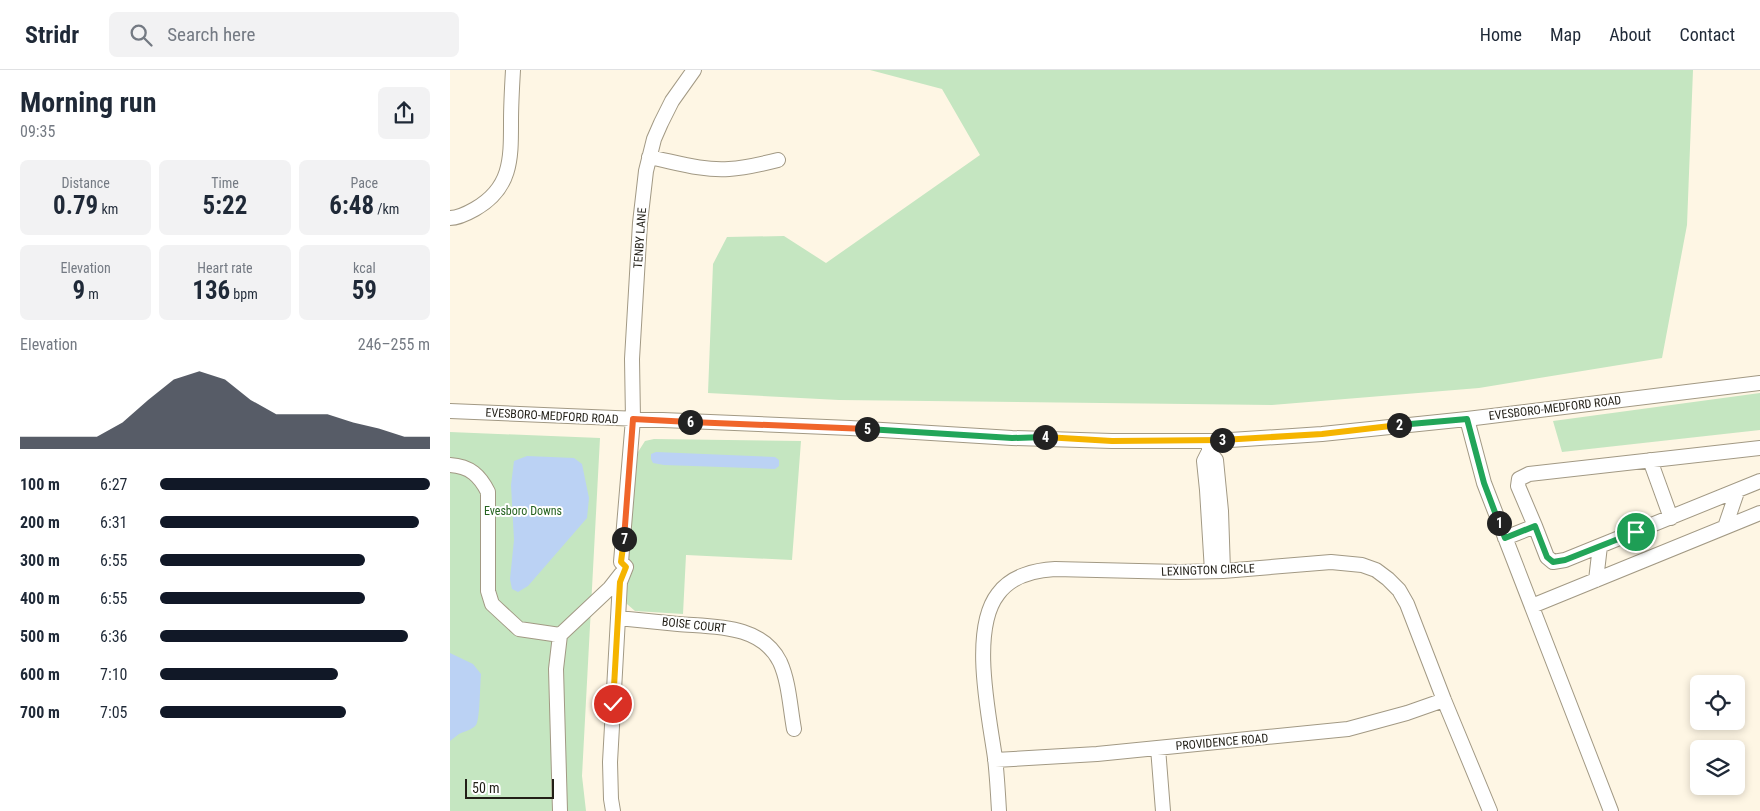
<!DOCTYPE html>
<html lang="en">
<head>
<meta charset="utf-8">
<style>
  :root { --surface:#fff; --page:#f2f2f3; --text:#1f2937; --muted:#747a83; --line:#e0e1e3; --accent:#111827 }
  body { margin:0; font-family:"Roboto Condensed",sans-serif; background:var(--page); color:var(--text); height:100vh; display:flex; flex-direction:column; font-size:19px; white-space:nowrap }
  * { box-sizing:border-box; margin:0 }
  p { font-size:16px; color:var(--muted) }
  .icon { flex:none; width:28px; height:28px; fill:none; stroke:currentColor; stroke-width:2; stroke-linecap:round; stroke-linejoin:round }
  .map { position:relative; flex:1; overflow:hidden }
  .details { display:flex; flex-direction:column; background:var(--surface); width:450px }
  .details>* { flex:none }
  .fabs { position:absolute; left:1240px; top:605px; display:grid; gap:10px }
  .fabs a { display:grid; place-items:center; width:55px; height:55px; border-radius:8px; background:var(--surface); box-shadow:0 2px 8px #0003; font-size:25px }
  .scale { position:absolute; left:15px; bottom:12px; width:89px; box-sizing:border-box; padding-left:5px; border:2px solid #221f17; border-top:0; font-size:14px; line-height:18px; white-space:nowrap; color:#221f17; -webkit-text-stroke:4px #fff; paint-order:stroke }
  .pin { position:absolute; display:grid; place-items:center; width:42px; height:42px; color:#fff; margin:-21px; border:2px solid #fff; border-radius:50%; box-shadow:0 1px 5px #0007 }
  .km { position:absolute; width:25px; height:25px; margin:-12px; border-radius:50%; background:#222; color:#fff; font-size:14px; line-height:25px; text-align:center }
  .round { display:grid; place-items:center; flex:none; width:52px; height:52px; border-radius:8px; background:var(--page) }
  .headline { display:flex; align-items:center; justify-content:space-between; height:85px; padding:0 20px }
  h1 { font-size:28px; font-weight:700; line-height:38px }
  .metrics { display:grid; grid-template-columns:repeat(3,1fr); gap:8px; height:85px; padding:5px 20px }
  .metrics div { display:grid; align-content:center; border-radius:8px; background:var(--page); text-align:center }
  .metrics b { font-size:25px; font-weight:700 }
  .metrics small { font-size:14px; font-weight:400 }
  .metrics p { font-size:14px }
  .chart { height:140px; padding:10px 20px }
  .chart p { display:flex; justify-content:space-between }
  .chart svg { width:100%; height:90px; margin-top:5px; fill:var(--accent); opacity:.7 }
  ul { padding:0 20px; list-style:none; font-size:16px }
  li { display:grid; grid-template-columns:80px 60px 1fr; align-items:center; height:38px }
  li i { height:12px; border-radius:6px; background:var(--accent) }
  header { display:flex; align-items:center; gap:30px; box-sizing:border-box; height:70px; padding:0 25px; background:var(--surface); border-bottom:1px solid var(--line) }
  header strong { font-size:24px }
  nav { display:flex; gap:28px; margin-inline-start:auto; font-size:18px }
  .search { width:350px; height:45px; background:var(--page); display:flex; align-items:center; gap:12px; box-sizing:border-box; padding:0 18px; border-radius:8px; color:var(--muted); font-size:19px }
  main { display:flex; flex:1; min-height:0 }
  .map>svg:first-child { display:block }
  .green { fill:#c5e6c1 }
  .water { fill:#bbd2f4 }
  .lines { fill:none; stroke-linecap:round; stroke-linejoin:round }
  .minor-casing { stroke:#a29984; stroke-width:16 }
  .minor { stroke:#fff; stroke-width:14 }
  .split-1-casing { stroke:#fff; stroke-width:10 }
  .split-2-casing { stroke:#fff; stroke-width:10 }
  .split-3-casing { stroke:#fff; stroke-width:10 }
  .split-4-casing { stroke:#fff; stroke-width:10 }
  .split-5-casing { stroke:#fff; stroke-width:10 }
  .split-6-casing { stroke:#fff; stroke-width:10 }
  .split-7-casing { stroke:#fff; stroke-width:10 }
  .split-8-casing { stroke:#fff; stroke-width:10 }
  .split-1 { stroke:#22a559; stroke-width:6 }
  .split-2 { stroke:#22a559; stroke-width:6 }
  .split-3 { stroke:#f5b400; stroke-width:6 }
  .split-4 { stroke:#f5b400; stroke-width:6 }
  .split-5 { stroke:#22a559; stroke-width:6 }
  .split-6 { stroke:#f0652b; stroke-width:6 }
  .split-7 { stroke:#f0652b; stroke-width:6 }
  .split-8 { stroke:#f5b400; stroke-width:6 }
  .labels { text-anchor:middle; stroke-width:4; stroke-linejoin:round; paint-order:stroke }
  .street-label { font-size:12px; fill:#221f17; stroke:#fff }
  .park-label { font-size:12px; fill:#266320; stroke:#fff }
</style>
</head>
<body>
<header>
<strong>Stridr</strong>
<div class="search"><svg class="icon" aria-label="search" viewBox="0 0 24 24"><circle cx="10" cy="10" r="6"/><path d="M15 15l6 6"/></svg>Search here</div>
<nav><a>Home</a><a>Map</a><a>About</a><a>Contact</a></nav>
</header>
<main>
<section class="details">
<div class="headline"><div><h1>Morning run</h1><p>09:35</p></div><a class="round"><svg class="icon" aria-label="share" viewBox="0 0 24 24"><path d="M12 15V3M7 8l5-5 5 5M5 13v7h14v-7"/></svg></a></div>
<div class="metrics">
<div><p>Distance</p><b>0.79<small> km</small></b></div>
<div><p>Time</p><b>5:22</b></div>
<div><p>Pace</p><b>6:48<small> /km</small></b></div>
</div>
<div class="metrics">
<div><p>Elevation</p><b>9<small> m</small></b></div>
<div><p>Heart rate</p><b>136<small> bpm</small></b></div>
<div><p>kcal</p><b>59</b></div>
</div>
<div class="chart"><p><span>Elevation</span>246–255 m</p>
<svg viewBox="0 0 160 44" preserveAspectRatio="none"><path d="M0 44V38L10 38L20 38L30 38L40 31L50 20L60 10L70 6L80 10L90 20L100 27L110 27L120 27L130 31L140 34L150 38L160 38V44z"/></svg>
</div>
<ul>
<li><b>100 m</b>6:27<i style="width:100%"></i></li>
<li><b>200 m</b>6:31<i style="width:96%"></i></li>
<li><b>300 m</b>6:55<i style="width:76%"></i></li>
<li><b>400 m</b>6:55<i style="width:76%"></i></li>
<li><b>500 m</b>6:36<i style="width:92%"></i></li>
<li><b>600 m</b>7:10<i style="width:66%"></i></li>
<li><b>700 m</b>7:05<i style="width:69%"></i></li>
</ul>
</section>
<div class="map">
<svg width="1310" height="741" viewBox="0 0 1310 741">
  <rect width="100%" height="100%" fill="#fef6e4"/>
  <!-- green -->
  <path class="green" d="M 420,0 L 1243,0 L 1237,155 L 1212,288 L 1029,318 L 822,335 L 389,330 L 258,323 L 263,194 L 277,167 L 334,166 L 376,193 L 530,85 L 492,19 Z
    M 1310,323 L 1310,360 L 1112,382 L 1103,351 Z
    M 0,362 L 150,368 L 132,706 L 136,741 L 0,741 Z
    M 204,369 L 351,371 L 342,490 L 236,485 L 233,544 L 185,541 L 177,534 L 175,521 L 188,382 L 195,371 Z"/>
  <!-- water -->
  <path class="water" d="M 206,382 L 325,387 L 329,390 L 329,396 L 325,399 L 214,395 L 203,393 L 201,389 L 201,384 Z
    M 77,386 L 124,388 L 132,394 L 139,428 L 137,448 L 78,516 L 68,522 L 62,519 L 60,509 L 64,470 L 61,415 L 64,391 Z
    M 0,583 L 23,594 L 31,604 C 30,614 30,650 26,655 C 22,660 15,661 9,664 C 6,666 3,669 0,671 Z"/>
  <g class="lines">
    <!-- minor casing -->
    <g class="minor-casing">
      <path id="minor" d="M 199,87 C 225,92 252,101 279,99 C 296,98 312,94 328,90
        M 0,148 C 9,148 18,143 25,139 C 62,118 61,88 61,51 C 61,34 62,17 63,0
        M 0,341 L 400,358 L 562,368 L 662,371 L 765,371 L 872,364 L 1017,349 L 1310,313
        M 1017,349 L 1034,413 L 1161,741
        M 759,371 L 759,381 L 754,391 L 757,420 L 762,501
        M 759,381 L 766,390 L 771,441 L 773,501
        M 1200,390 L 1221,448
        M 0,395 C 20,396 30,406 38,422 L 38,521 L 42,534 L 69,559 L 110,565
        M 1085,456 L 1097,487 L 1103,492 L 1115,490 L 1310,411
        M 1275,457 L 1287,422
        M 1055,468 L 1085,456 L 1068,416 L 1069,409 L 1079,404 L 1310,378
        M 1146,510 L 1150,476
        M 1082,536 L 1310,443
        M 168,548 C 188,550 208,552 228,554 C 264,557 311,554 330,592 C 339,612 340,637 344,659
        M 708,678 L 713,741
        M 545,690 L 647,684 L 898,659 L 957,643 L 994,630
        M 110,741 L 106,599 L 110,565 L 160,518 L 171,504
        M 163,741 L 161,729 L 160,692 L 170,512 L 176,497 L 171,492 L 183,349 L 182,289 L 190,153 L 196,101 L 204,69 L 211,53 L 222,31 L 244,0
        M 549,741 C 548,723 547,705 545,688 C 539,645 520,560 548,524 C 561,506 585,500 605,499 L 730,502 L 773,501 L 881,492 L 912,495 L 926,500 L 938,509 L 949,520 L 957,534 L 994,630 L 1040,741"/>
    </g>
    <!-- minor -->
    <use href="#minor" class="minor"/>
  </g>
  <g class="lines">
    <!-- split-1 casing -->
    <g class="split-1-casing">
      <path id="split-1" d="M 1049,453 L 1055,468 L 1085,456 L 1097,487 L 1103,492 L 1115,490 L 1186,462"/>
    </g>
    <!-- split-2 casing -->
    <g class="split-2-casing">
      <path id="split-2" d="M 949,355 L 1017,349 L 1034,413 L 1049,453"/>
    </g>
    <!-- split-3 casing -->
    <g class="split-3-casing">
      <path id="split-3" d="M 772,370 L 872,364 L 949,355"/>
    </g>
    <!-- split-4 casing -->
    <g class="split-4-casing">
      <path id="split-4" d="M 595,367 L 662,371 L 772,370"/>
    </g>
    <!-- split-5 casing -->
    <g class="split-5-casing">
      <path id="split-5" d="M 417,359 L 562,368 L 595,367"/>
    </g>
    <!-- split-6 casing -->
    <g class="split-6-casing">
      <path id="split-6" d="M 240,352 L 417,359"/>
    </g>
    <!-- split-7 casing -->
    <g class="split-7-casing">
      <path id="split-7" d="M 174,469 L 183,349 L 240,352"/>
    </g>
    <!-- split-8 casing -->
    <g class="split-8-casing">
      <path id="split-8" d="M 163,634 L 170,512 L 176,497 L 171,492 L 174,469"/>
    </g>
    <!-- split-1 -->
    <use href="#split-1" class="split-1"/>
    <!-- split-2 -->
    <use href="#split-2" class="split-2"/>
    <!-- split-3 -->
    <use href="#split-3" class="split-3"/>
    <!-- split-4 -->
    <use href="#split-4" class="split-4"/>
    <!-- split-5 -->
    <use href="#split-5" class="split-5"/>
    <!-- split-6 -->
    <use href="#split-6" class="split-6"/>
    <!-- split-7 -->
    <use href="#split-7" class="split-7"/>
    <!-- split-8 -->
    <use href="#split-8" class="split-8"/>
  </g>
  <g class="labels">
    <!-- street labels -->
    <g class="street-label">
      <text transform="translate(190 168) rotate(-86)" y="4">TENBY LANE</text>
      <text transform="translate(1105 338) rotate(-7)" y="4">EVESBORO-MEDFORD ROAD</text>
      <text transform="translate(102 346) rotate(3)" y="4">EVESBORO-MEDFORD ROAD</text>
      <text transform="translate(758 500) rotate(-2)" y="4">LEXINGTON CIRCLE</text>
      <text transform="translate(244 555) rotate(6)" y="4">BOISE COURT</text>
      <text transform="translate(772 672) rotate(-5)" y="4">PROVIDENCE ROAD</text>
    </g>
    <!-- park labels -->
    <g class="park-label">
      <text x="73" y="445">Evesboro Downs</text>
    </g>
  </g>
</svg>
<div class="fabs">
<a><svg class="icon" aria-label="locate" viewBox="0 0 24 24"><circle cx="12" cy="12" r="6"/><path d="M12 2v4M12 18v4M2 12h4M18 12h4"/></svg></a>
<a><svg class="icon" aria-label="layers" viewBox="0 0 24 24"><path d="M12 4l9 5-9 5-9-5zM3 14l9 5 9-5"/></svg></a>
</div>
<div class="scale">50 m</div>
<div class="pin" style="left:1186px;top:462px;background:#1e9e55"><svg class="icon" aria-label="arrive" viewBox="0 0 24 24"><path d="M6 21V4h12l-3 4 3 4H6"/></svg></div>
<div class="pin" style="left:163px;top:634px;background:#d93025"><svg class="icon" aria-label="check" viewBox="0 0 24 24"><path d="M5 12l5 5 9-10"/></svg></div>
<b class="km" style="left:1049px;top:453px">1</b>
<b class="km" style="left:949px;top:355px">2</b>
<b class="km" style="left:772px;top:370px">3</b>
<b class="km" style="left:595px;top:367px">4</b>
<b class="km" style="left:417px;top:359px">5</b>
<b class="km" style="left:240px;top:352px">6</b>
<b class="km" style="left:174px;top:469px">7</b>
</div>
</main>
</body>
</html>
